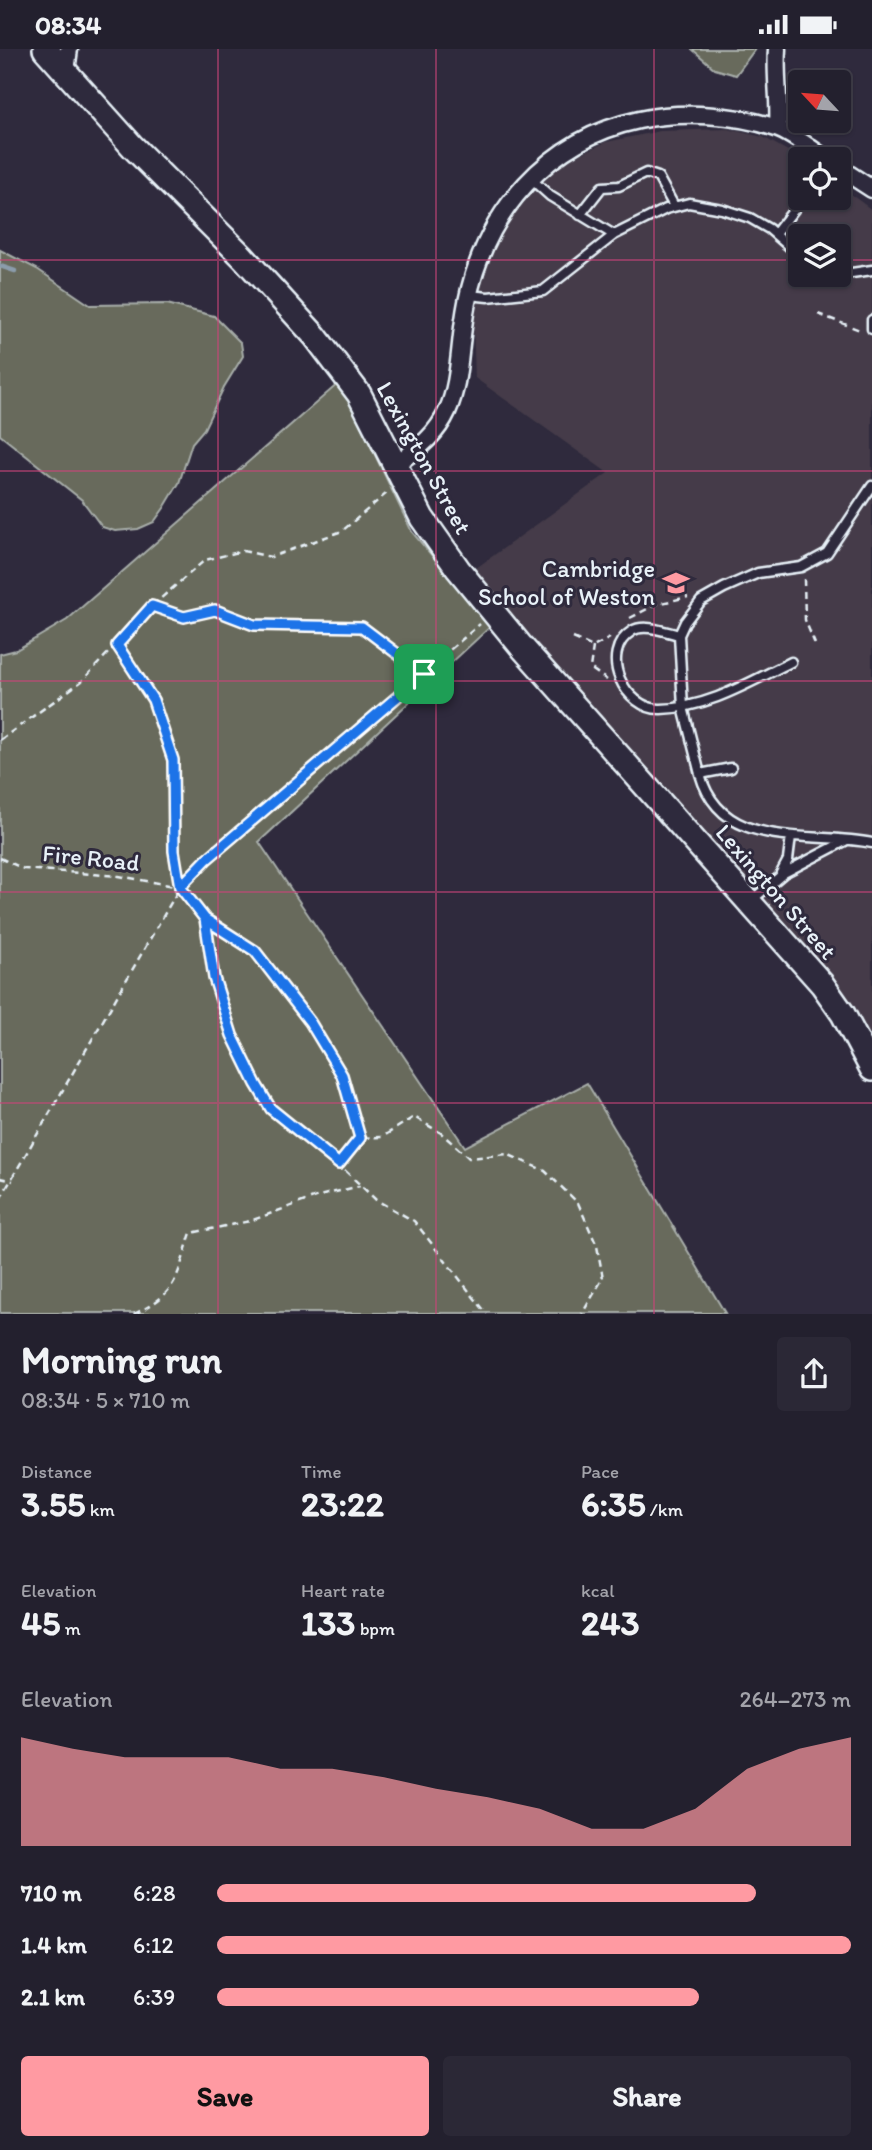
<!DOCTYPE html>
<html lang="en">
<head>
<meta charset="utf-8">
<style>
  :root { --surface:#23202e; --page:#2b2836; --text:#f1f3f6; --muted:#a3a3aa; --line:#403e4a; --accent:#ff9aa2 }
  body { margin:0; font-family:Itim,sans-serif; background:var(--page); color:var(--text); height:100vh; display:flex; flex-direction:column; font-size:26px; white-space:nowrap }
  * { box-sizing:border-box; margin:0 }
  p { font-size:23px; color:var(--muted) }
  .icon { flex:none; width:38px; height:38px; fill:none; stroke:currentColor; stroke-width:2; stroke-linecap:round; stroke-linejoin:round }
  .map { position:relative; height:1265px; overflow:hidden }
  .side { display:flex; flex-direction:column; background:var(--surface); flex:1 }
  .side>* { flex:none }
  .needle { width:46px; rotate:296deg }
  .buttons { position:absolute; left:788px; top:21px; display:grid; gap:14px }
  .buttons a { display:grid; place-items:center; width:63px; height:63px; border-radius:7px; background:var(--surface); box-shadow:0 2px 5px #0004,0 0 0 2px var(--line); font-size:35px }
  .pin { position:absolute; display:grid; place-items:center; width:60px; height:60px; color:#fff; margin:-30px; border-radius:14px; box-shadow:0 4px 10px #0006 }
  .round { display:grid; place-items:center; flex:none; width:74px; height:74px; border-radius:7px; background:var(--page) }
  .overview { display:flex; align-items:center; justify-content:space-between; height:119px; padding:0 21px }
  h1 { font-size:38px; font-weight:700; line-height:52px }
  .stats { display:grid; grid-template-columns:repeat(3,1fr); gap:10px; height:119px; padding:7px 21px }
  .stats div { display:grid; align-content:center }
  .stats b { font-size:35px; font-weight:700 }
  .stats small { font-size:19px; font-weight:400 }
  .stats p { font-size:19px }
  .chart { height:196px; padding:14px 21px }
  .chart p { display:flex; justify-content:space-between }
  .chart svg { width:100%; height:126px; margin-top:7px; fill:var(--accent); opacity:.7 }
  .primary-button { display:flex; gap:14px; margin-top:auto; padding:14px 21px }
  .primary-button a { flex:1; height:80px; border-radius:7px; background:var(--accent); color:#111; font-size:28px; font-weight:700; line-height:80px; text-align:center }
  .primary-button a+a { background:var(--page); color:var(--text) }
  ul { padding:0 21px; list-style:none; font-size:23px }
  li { display:grid; grid-template-columns:112px 84px 1fr; align-items:center; height:52px }
  li i { height:18px; border-radius:9px; background:var(--accent) }
  .status { display:flex; justify-content:space-between; align-items:center; height:49px; padding:0 35px; background:var(--surface); direction:ltr }
  .status svg { height:19px; fill:currentColor }
  .map>svg:first-child { display:block }
  .built { fill:#443b48; fill-rule:evenodd }
  .green { fill:#676a5c; stroke:#a8aeaa; stroke-width:2 }
  .lines { fill:none; stroke-linecap:round; stroke-linejoin:round }
  .stream { stroke:#8b9cab; stroke-width:4.5 }
  .lane-casing { stroke:#e8f1f8; stroke-width:13 }
  .street-casing { stroke:#e8f1f8; stroke-width:21 }
  .secondary-casing { stroke:#e8f1f8; stroke-width:28 }
  .path { stroke:#e8f1f8; stroke-width:2.5; stroke-dasharray:7 5; stroke-linecap:butt }
  .lane { stroke:#2f2a3d; stroke-width:8 }
  .street { stroke:#2f2a3d; stroke-width:16 }
  .secondary { stroke:#2f2a3d; stroke-width:23 }
  .route-casing { stroke:#fff; stroke-width:14 }
  .route { stroke:#1a73e8; stroke-width:9 }
  .grid { fill:none; stroke:#ca437a; stroke-width:2; stroke-opacity:0.55 }
  .labels { text-anchor:middle; stroke-width:6; stroke-linejoin:round; paint-order:stroke }
  .street-label { font-size:24px; fill:#e8f1f8; stroke:#2f2a3d }
  .poi-label { font-size:24px; fill:#e8f1f8; stroke:#2f2a3d; text-anchor:end }
</style>
</head>
<body>
<div class="status"><b>08:34</b><svg viewBox="0 0 49 12"><path d="M0 12V9h3v3zM5 12V6h3v6zM10 12V3h3v9zM15 12V0h3v12zM26 1h20v11H26zM47 4h2v5h-2z"/></svg></div>
<div class="map">
<svg width="872" height="1265" viewBox="0 0 872 1265">
  <rect width="100%" height="100%" fill="#2f2a3d"/>
  <filter id="ink" filterUnits="userSpaceOnUse"><feTurbulence type="fractalNoise" baseFrequency=".0143" numOctaves="2"/><feDisplacementMap in="SourceGraphic" scale="14" xChannelSelector="R" yChannelSelector="G"/><feConvolveMatrix kernelMatrix="1 2 1 2 8 2 1 2 1" color-interpolation-filters="sRGB"/></filter>
  <g filter="url(#ink)">
    <!-- built -->
    <path class="built" d="M 728,80 L 763,88 L 802,110 L 800,110 L 800,149 L 838,149 L 838,136 L 872,161 L 872,992 L 853,961 L 539,604 L 472,522 L 608,424 L 475,329 L 473,274 L 487,211 L 513,166 L 541,133 L 570,110 L 606,93 L 660,82 ZM 800,187 L 838,187 L 838,226 L 800,226 Z"/>
    <!-- green -->
    <path class="green" d="M 692,0 L 755,0 L 736,26 L 715,20 Z
      M 0,201 L 37,220 L 90,256 L 167,255 L 214,267 L 241,294 L 243,307 L 224,338 L 204,380 L 192,394 L 179,434 L 164,459 L 154,473 L 138,480 L 115,482 L 102,478 L 82,451 L 0,386 Z
      M 340,333 L 412,483 L 491,577 L 259,793 L 465,1098 L 587,1034 L 725,1264 L 0,1264 L 0,605 L 16,601 L 67,571 Z"/>
    <g class="lines">
      <!-- stream -->
      <path class="stream" d="M 0,217 L 15,222"/>
      <!-- lane casing -->
      <g class="lane-casing">
        <path id="lane" d="M 530,129 L 550,147 L 614,186
          M 580,166 L 602,138 L 619,137 L 646,124 L 658,128 L 674,157
          M 775,185 L 803,149
          M 838,226 L 872,221
          M 469,246 L 488,248 L 543,242 L 614,186 L 666,160 L 689,154 L 722,160 L 750,169 L 769,180 L 800,207
          M 872,271 L 872,280
          M 679,586 C 666,583 644,574 632,582 C 597,604 625,661 661,660 C 708,659 750,633 791,613
          M 731,719 L 700,725 C 722,804 810,781 872,794
          M 700,725 L 683,658 L 679,586 L 685,573 L 701,552 L 724,539 L 758,524 L 801,518 L 827,504 L 872,437
          M 781,824 L 788,811 L 791,787
          M 752,851 L 784,824 L 847,791"/>
      </g>
      <!-- street casing -->
      <g class="street-casing">
        <path id="street" d="M 777,0 C 775,27 780,53 778,79
          M 66,22 L 69,0
          M 838,118 L 872,140
          M 396,414 C 469,372 453,323 467,253 C 485,163 548,90 639,71 C 682,62 735,65 776,79 C 793,85 811,100 826,110"/>
      </g>
      <!-- secondary casing -->
      <g class="secondary-casing">
        <path id="secondary" d="M 45,0 L 133,98 L 243,208 L 315,287 L 359,345 L 422,469 L 458,520 L 521,597 L 822,935 L 843,965 L 872,1020"/>
      </g>
      <!-- path -->
      <path class="path" d="M 818,265 L 860,281
        M 804,530 L 805,571 L 815,595
        M 152,557 L 184,568 L 215,561 L 254,576 L 362,578 L 424,625
        M 630,569 L 657,555 L 688,548
        M 573,589 L 593,598 L 610,589
        M 117,596 L 153,651 L 173,711 L 174,802 L 180,838 L 205,870 L 255,902 L 310,973 L 342,1026 L 360,1089
        M 593,598 L 590,619 L 607,631
        M 0,691 L 82,632 L 152,557 L 205,511 L 243,502 L 271,508 L 342,482 L 387,444
        M 0,809 L 24,820 L 119,827 L 180,838
        M 205,870 L 213,929 L 232,986 L 255,1035 L 271,1060 L 313,1091 L 376,1151 L 414,1172 L 487,1265
        M 339,1115 L 360,1089 L 382,1088 L 414,1068 L 441,1084 L 469,1109 L 507,1105 L 545,1122 L 578,1154 L 597,1197 L 603,1229 L 582,1265
        M 0,1129 L 13,1132
        M 0,1150 L 180,838 L 207,810 L 480,575
        M 134,1265 C 179,1244 176,1228 191,1184 L 250,1172 L 319,1147 L 360,1137"/>
      <!-- lane -->
      <use href="#lane" class="lane"/>
      <!-- street -->
      <use href="#street" class="street"/>
      <!-- secondary -->
      <use href="#secondary" class="secondary"/>
    </g>
  </g>
  <g class="lines" filter="url(#ink)">
    <!-- route casing -->
    <g class="route-casing">
      <path id="route" d="M 424,625 L 207,810 L 180,838 L 205,870 L 255,902 L 310,973 L 342,1026 L 360,1089 L 339,1115 L 271,1060 L 256,1035 L 232,986 L 214,929 L 205,870 L 180,838 L 174,802 L 173,711 L 153,651 L 117,596 L 152,557 L 184,568 L 215,561 L 254,576 L 362,578 L 424,625"/>
    </g>
    <!-- route -->
    <use href="#route" class="route"/>
  </g>
  <!-- grid -->
  <path class="grid" d="M 218,0 L 218,1265M 436,0 L 436,1265M 654,0 L 654,1265M 0,211 L 800,211M 838,211 L 872,211M 0,422 L 872,422M 0,632 L 872,632M 0,843 L 872,843M 0,1054 L 872,1054"/>
  <!-- icons -->
  <defs>
    <g id="school-bare" transform="scale(2.1)"><path d="M0-5L7-2L0 1L-7-2ZM-4 1L0 2.5L4 1V4Q0 6-4 4Z" fill="#ff9aa2" stroke="#2f2a3d" stroke-width="2.5" paint-order="stroke"/></g>
  </defs>
  <g fill-rule="evenodd">
    <use href="#school-bare" x="676" y="534"/>
  </g>
  <g class="labels">
    <!-- street labels -->
    <g class="street-label">
      <text transform="translate(424 409) rotate(61)" y="8">Lexington Street</text>
      <text transform="translate(91 809) rotate(6)" y="8">Fire Road</text>
      <text transform="translate(776 843) rotate(49)" y="8">Lexington Street</text>
    </g>
    <!-- poi labels -->
    <g class="poi-label">
      <text x="655" y="528">Cambridge<tspan x="655" dy="28">School of Weston</tspan></text>
    </g>
  </g>
</svg>
<div class="buttons">
<a><svg class="needle" viewBox="-14 -14 28 28"><path d="M0-13l5 13h-10z" fill="#e53935"/><path d="M0 13l5-13h-10z" fill="#a3a3aa"/></svg></a>
<a><svg class="icon" aria-label="locate" viewBox="0 0 24 24"><circle cx="12" cy="12" r="6"/><path d="M12 2v4M12 18v4M2 12h4M18 12h4"/></svg></a>
<a><svg class="icon" aria-label="layers" viewBox="0 0 24 24"><path d="M12 4l9 5-9 5-9-5zM3 14l9 5 9-5"/></svg></a>
</div>
<div class="pin" style="left:424px;top:625px;background:#1e9e55"><svg class="icon" aria-label="arrive" viewBox="0 0 24 24"><path d="M6 21V4h12l-3 4 3 4H6"/></svg></div>
</div>
<section class="side">
<div class="overview"><div><h1>Morning run</h1><p>08:34 · 5 × 710 m</p></div><a class="round"><svg class="icon" aria-label="share" viewBox="0 0 24 24"><path d="M12 15V3M7 8l5-5 5 5M5 13v7h14v-7"/></svg></a></div>
<div class="stats">
<div><p>Distance</p><b>3.55<small> km</small></b></div>
<div><p>Time</p><b>23:22</b></div>
<div><p>Pace</p><b>6:35<small> /km</small></b></div>
</div>
<div class="stats">
<div><p>Elevation</p><b>45<small> m</small></b></div>
<div><p>Heart rate</p><b>133<small> bpm</small></b></div>
<div><p>kcal</p><b>243</b></div>
</div>
<div class="chart"><p><span>Elevation</span>264–273 m</p>
<svg viewBox="0 0 160 44" preserveAspectRatio="none"><path d="M0 44V6L10 10L20 13L30 13L40 13L50 17L60 17L70 20L80 24L90 27L100 31L110 38L120 38L130 31L140 17L150 10L160 6V44z"/></svg>
</div>
<ul>
<li><b>710 m</b>6:28<i style="width:85%"></i></li>
<li><b>1.4 km</b>6:12<i style="width:100%"></i></li>
<li><b>2.1 km</b>6:39<i style="width:76%"></i></li>
</ul>
<div class="primary-button"><a>Save</a><a>Share</a></div>
</section>
</body>
</html>
